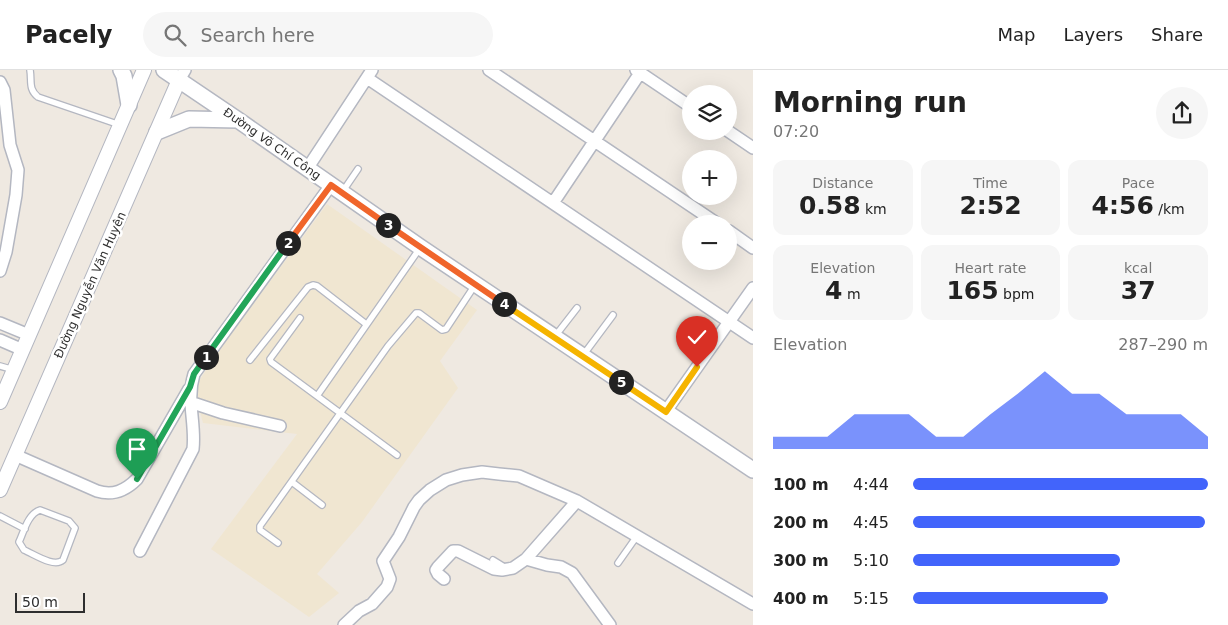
<!DOCTYPE html>
<html lang="en">
<head>
<meta charset="utf-8">
<style>
  :root { --surface:#fff; --page:#f6f6f6; --text:#222; --muted:#767676; --line:#e0e0e0; --accent:#4264fb }
  body { margin:0; font-family:"DejaVu Sans",sans-serif; background:var(--page); color:var(--text); height:100vh; display:flex; flex-direction:column; font-size:19px; white-space:nowrap }
  * { box-sizing:border-box; margin:0 }
  p { font-size:16px; color:var(--muted) }
  .icon { flex:none; width:28px; height:28px; fill:none; stroke:currentColor; stroke-width:2; stroke-linecap:round; stroke-linejoin:round }
  .map { position:relative; flex:1; overflow:hidden }
  .panel { display:flex; flex-direction:column; background:var(--surface); width:475px }
  .panel>* { flex:none }
  .tools { position:absolute; left:682px; top:15px; display:grid; gap:10px }
  .tools a { display:grid; place-items:center; width:55px; height:55px; border-radius:50%; background:var(--surface); box-shadow:0 5px 20px #0002; font-size:25px }
  .scale { position:absolute; left:15px; bottom:12px; width:70px; box-sizing:border-box; padding-left:5px; border:2px solid #2e2e2e; border-top:0; font-size:14px; line-height:18px; white-space:nowrap; color:#2e2e2e; -webkit-text-stroke:4px #fff; paint-order:stroke }
  .pin { position:absolute; display:grid; place-items:center; width:42px; height:42px; color:#fff; margin:-51px -21px; border-radius:50% 50% 50% 0; rotate:-45deg; box-shadow:0 0 5px #0007 }
  .pin .icon { rotate:45deg }
  .km { position:absolute; width:25px; height:25px; margin:-12px; border-radius:50%; background:#222; color:#fff; font-size:14px; line-height:25px; text-align:center }
  .round { display:grid; place-items:center; flex:none; width:52px; height:52px; border-radius:26px; background:var(--page) }
  .summary { display:flex; align-items:center; justify-content:space-between; height:85px; padding:0 20px }
  h1 { font-size:28px; font-weight:800; line-height:38px }
  .stats { display:grid; grid-template-columns:repeat(3,1fr); gap:8px; height:85px; padding:5px 20px }
  .stats div { display:grid; align-content:center; border-radius:12px; background:var(--page); text-align:center }
  .stats b { font-size:25px; font-weight:800 }
  .stats small { font-size:14px; font-weight:400 }
  .stats p { font-size:14px }
  .chart { height:140px; padding:10px 20px }
  .chart p { display:flex; justify-content:space-between }
  .chart svg { width:100%; height:90px; margin-top:5px; fill:var(--accent); opacity:.7 }
  ul { padding:0 20px; list-style:none; font-size:16px }
  li { display:grid; grid-template-columns:80px 60px 1fr; align-items:center; height:38px }
  li i { height:12px; border-radius:6px; background:var(--accent) }
  header { display:flex; align-items:center; gap:30px; box-sizing:border-box; height:70px; padding:0 25px; background:var(--surface); border-bottom:1px solid var(--line) }
  header strong { font-size:24px }
  nav { display:flex; gap:28px; margin-inline-start:auto; font-size:18px }
  .search { width:350px; height:45px; background:var(--page); display:flex; align-items:center; gap:12px; box-sizing:border-box; padding:0 18px; border-radius:28px; color:var(--muted); font-size:19px }
  main { display:flex; flex:1; min-height:0 }
  .map>svg:first-child { display:block }
  .education { fill:#f0e6d1 }
  .lines { fill:none; stroke-linecap:round; stroke-linejoin:round }
  .service-casing { stroke:#b4b7c1; stroke-width:8 }
  .minor-casing { stroke:#b4b7c1; stroke-width:14 }
  .tertiary-casing { stroke:#b4b7c1; stroke-width:16 }
  .secondary-casing { stroke:#b4b7c1; stroke-width:18 }
  .service { stroke:#fff; stroke-width:5.5 }
  .minor { stroke:#fff; stroke-width:11 }
  .tertiary { stroke:#fff; stroke-width:14 }
  .secondary { stroke:#fff; stroke-width:15 }
  .split-1-casing { stroke:#fff; stroke-width:10 }
  .split-2-casing { stroke:#fff; stroke-width:10 }
  .split-3-casing { stroke:#fff; stroke-width:10 }
  .split-4-casing { stroke:#fff; stroke-width:10 }
  .split-5-casing { stroke:#fff; stroke-width:10 }
  .split-6-casing { stroke:#fff; stroke-width:10 }
  .split-1 { stroke:#22a559; stroke-width:6 }
  .split-2 { stroke:#22a559; stroke-width:6 }
  .split-3 { stroke:#f0652b; stroke-width:6 }
  .split-4 { stroke:#f0652b; stroke-width:6 }
  .split-5 { stroke:#f5b400; stroke-width:6 }
  .split-6 { stroke:#f5b400; stroke-width:6 }
  .labels { text-anchor:middle; stroke-width:5; stroke-linejoin:round; paint-order:stroke }
  .street-label { font-size:12px; fill:#2e2e2e; stroke:#fff }
</style>
</head>
<body>
<header>
<strong>Pacely</strong>
<div class="search"><svg class="icon" aria-label="search" viewBox="0 0 24 24"><circle cx="10" cy="10" r="6"/><path d="M15 15l6 6"/></svg>Search here</div>
<nav><a>Map</a><a>Layers</a><a>Share</a></nav>
</header>
<main>
<div class="map">
<svg width="753" height="555" viewBox="0 0 753 555">
  <rect width="100%" height="100%" fill="#efe9e1"/>
  <!-- education -->
  <path class="education" d="M 327,134 L 477,240 L 440,291 L 458,318 L 362,452 L 317,504 L 339,523 L 309,547 L 211,479 L 297,364 L 203,353 L 194,319 L 213,289 Z"/>
  <g class="lines">
    <!-- service casing -->
    <g class="service-casing">
      <path id="service" d="M 30,0 C 32,11 28,19 38,27 L 120,55
        M 343,121 L 358,99
        M 300,248 L 270,289 L 271,292 L 397,385
        M 556,265 L 577,238
        M 584,284 L 613,245
        M 250,290 L 308,217 L 313,215 L 317,216 L 366,254
        M 0,296 L 14,300
        M 317,326 L 420,178
        M 292,412 L 322,435
        M 40,440 L 69,451 L 75,458 L 63,490 C 54,498 34,484 24,480 L 19,472 C 24,461 28,444 40,440 Z
        M 0,446 L 25,459
        M 278,473 L 260,460 L 260,456 L 388,276 L 416,243 L 419,243 L 442,260 L 446,259 L 475,215
        M 493,490 L 506,498
        M 618,493 L 637,466"/>
    </g>
    <!-- minor casing -->
    <g class="minor-casing">
      <path id="minor" d="M 489,0 L 718,154
        M 636,0 L 691,37
        M 367,8 L 753,268
        M 179,10 L 185,0
        M 0,12 L 4,20 L 10,75 L 18,100 L 16,125 L 6,182 L 0,201
        M 728,61 L 753,78
        M 307,99 L 372,0
        M 553,133 L 640,3
        M 729,161 L 753,178
        M 0,253 L 29,265
        M 0,270 L 23,280
        M 190,332 L 223,343 L 280,356
        M 666,341 L 753,218
        M 15,385 L 97,421 C 113,426 125,421 137,409 L 189,319
        M 140,481 L 193,379 C 196,353 186,331 194,304 L 331,115
        M 526,489 L 547,495 L 561,497 L 572,503 L 610,555
        M 444,509 L 438,504 L 436,500 L 438,497 L 453,481 L 458,481 L 494,499 L 502,500 L 513,498 L 526,489 L 577,431
        M 344,555 L 359,541 L 372,534 L 387,517 L 390,509 L 383,491 L 399,467 L 414,437 L 419,430 L 430,420 L 446,410 L 462,405 L 482,402 L 499,404 L 519,406 L 577,431 L 753,534"/>
    </g>
    <!-- tertiary casing -->
    <g class="tertiary-casing">
      <path id="tertiary" d="M 0,332 L 144,0
        M 0,420 L 179,10"/>
    </g>
    <!-- secondary casing -->
    <g class="secondary-casing">
      <path id="secondary" d="M 121,0 L 124,6 L 129,35
        M 164,0 L 238,50 L 420,177 L 753,400
        M 157,62 L 189,49 L 238,50"/>
    </g>
    <!-- service -->
    <use href="#service" class="service"/>
    <!-- minor -->
    <use href="#minor" class="minor"/>
    <!-- tertiary -->
    <use href="#tertiary" class="tertiary"/>
    <!-- secondary -->
    <use href="#secondary" class="secondary"/>
  </g>
  <g class="lines">
    <!-- split-1 casing -->
    <g class="split-1-casing">
      <path id="split-1" d="M 137,409 L 190,317 L 194,304 L 206,287"/>
    </g>
    <!-- split-2 casing -->
    <g class="split-2-casing">
      <path id="split-2" d="M 206,287 L 288,173"/>
    </g>
    <!-- split-3 casing -->
    <g class="split-3-casing">
      <path id="split-3" d="M 288,173 L 331,115 L 388,155"/>
    </g>
    <!-- split-4 casing -->
    <g class="split-4-casing">
      <path id="split-4" d="M 388,155 L 504,234"/>
    </g>
    <!-- split-5 casing -->
    <g class="split-5-casing">
      <path id="split-5" d="M 504,234 L 621,312"/>
    </g>
    <!-- split-6 casing -->
    <g class="split-6-casing">
      <path id="split-6" d="M 621,312 L 666,342 L 697,297"/>
    </g>
    <!-- split-1 -->
    <use href="#split-1" class="split-1"/>
    <!-- split-2 -->
    <use href="#split-2" class="split-2"/>
    <!-- split-3 -->
    <use href="#split-3" class="split-3"/>
    <!-- split-4 -->
    <use href="#split-4" class="split-4"/>
    <!-- split-5 -->
    <use href="#split-5" class="split-5"/>
    <!-- split-6 -->
    <use href="#split-6" class="split-6"/>
  </g>
  <g class="labels">
    <!-- street labels -->
    <g class="street-label">
      <text transform="translate(272 74) rotate(35)" y="4">Đường Võ Chí Công</text>
      <text transform="translate(90 215) rotate(-66)" y="4">Đường Nguyễn Văn Huyên</text>
    </g>
  </g>
</svg>
<div class="tools">
<a><svg class="icon" aria-label="layers" viewBox="0 0 24 24"><path d="M12 4l9 5-9 5-9-5zM3 14l9 5 9-5"/></svg></a>
<a>+</a>
<a>−</a>
</div>
<div class="scale">50 m</div>
<div class="pin" style="left:137px;top:409px;background:#1e9e55"><svg class="icon" aria-label="arrive" viewBox="0 0 24 24"><path d="M6 21V4h12l-3 4 3 4H6"/></svg></div>
<div class="pin" style="left:697px;top:297px;background:#d93025"><svg class="icon" aria-label="check" viewBox="0 0 24 24"><path d="M5 12l5 5 9-10"/></svg></div>
<b class="km" style="left:206px;top:287px">1</b>
<b class="km" style="left:288px;top:173px">2</b>
<b class="km" style="left:388px;top:155px">3</b>
<b class="km" style="left:504px;top:234px">4</b>
<b class="km" style="left:621px;top:312px">5</b>
</div>
<section class="panel">
<div class="summary"><div><h1>Morning run</h1><p>07:20</p></div><a class="round"><svg class="icon" aria-label="share" viewBox="0 0 24 24"><path d="M12 15V3M7 8l5-5 5 5M5 13v7h14v-7"/></svg></a></div>
<div class="stats">
<div><p>Distance</p><b>0.58<small> km</small></b></div>
<div><p>Time</p><b>2:52</b></div>
<div><p>Pace</p><b>4:56<small> /km</small></b></div>
</div>
<div class="stats">
<div><p>Elevation</p><b>4<small> m</small></b></div>
<div><p>Heart rate</p><b>165<small> bpm</small></b></div>
<div><p>kcal</p><b>37</b></div>
</div>
<div class="chart"><p><span>Elevation</span>287–290 m</p>
<svg viewBox="0 0 160 44" preserveAspectRatio="none"><path d="M0 44V38L10 38L20 38L30 27L40 27L50 27L60 38L70 38L80 27L90 17L100 6L110 17L120 17L130 27L140 27L150 27L160 38V44z"/></svg>
</div>
<ul>
<li><b>100 m</b>4:44<i style="width:100%"></i></li>
<li><b>200 m</b>4:45<i style="width:99%"></i></li>
<li><b>300 m</b>5:10<i style="width:70%"></i></li>
<li><b>400 m</b>5:15<i style="width:66%"></i></li>
</ul>
</section>
</main>
</body>
</html>
